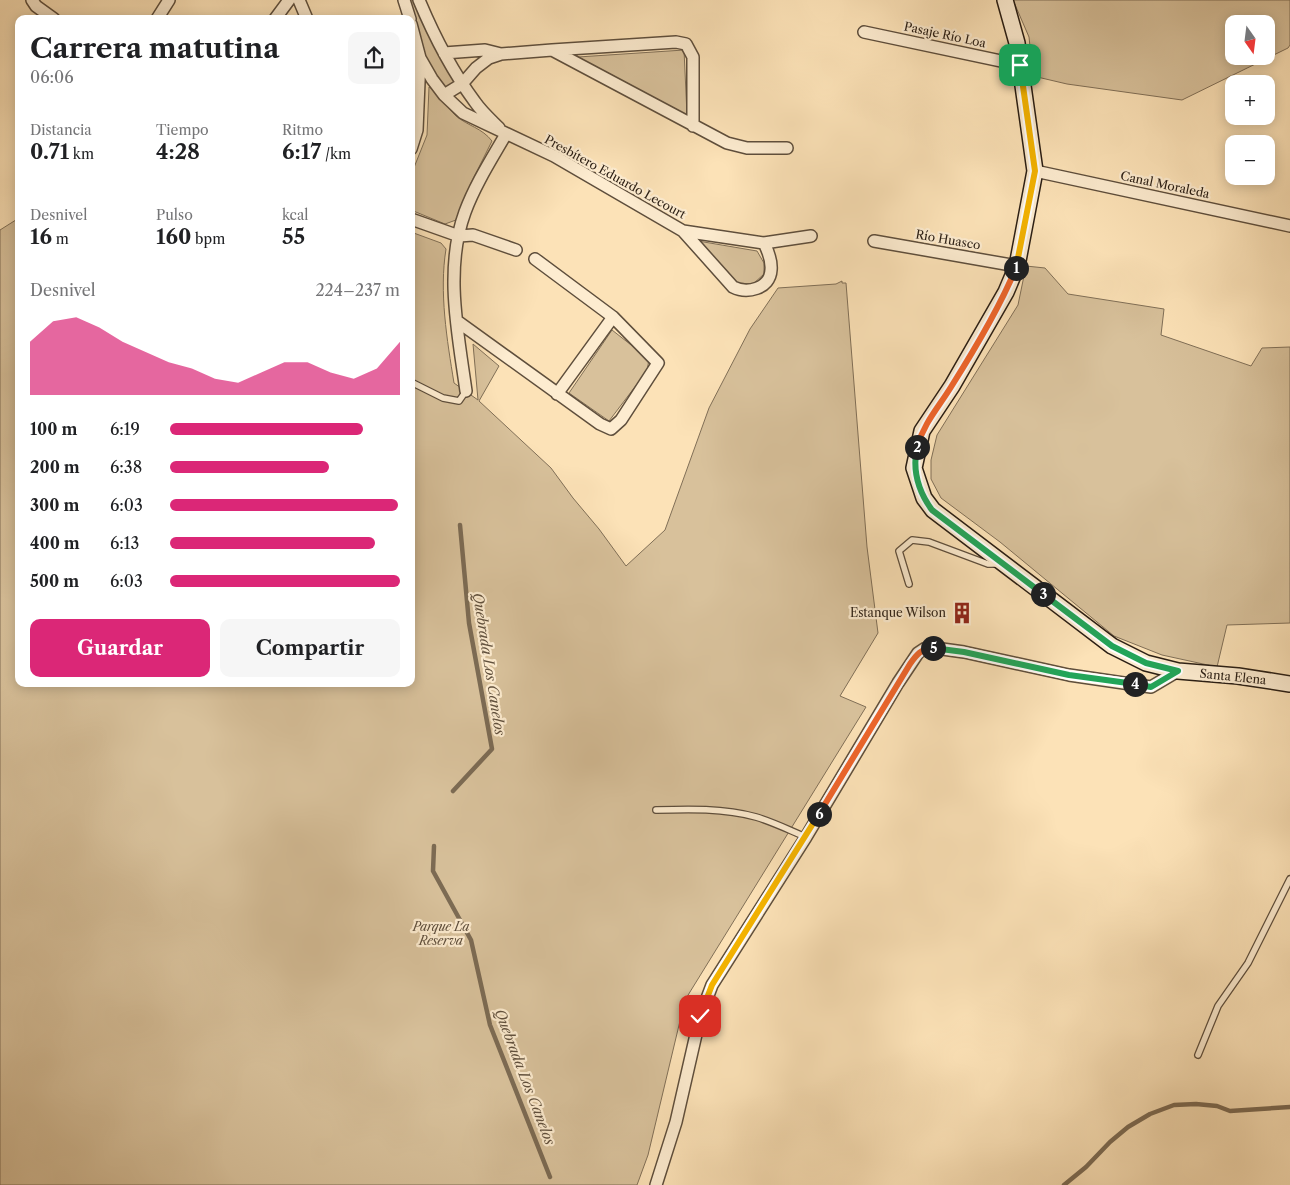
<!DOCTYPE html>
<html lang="es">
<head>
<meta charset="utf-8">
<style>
  :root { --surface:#fff; --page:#f6f6f6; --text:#202124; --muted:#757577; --accent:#db2777 }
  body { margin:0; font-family:"Libre Caslon Text",serif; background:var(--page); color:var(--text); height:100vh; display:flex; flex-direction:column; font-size:19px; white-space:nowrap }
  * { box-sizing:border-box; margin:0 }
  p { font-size:16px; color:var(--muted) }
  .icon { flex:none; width:28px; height:28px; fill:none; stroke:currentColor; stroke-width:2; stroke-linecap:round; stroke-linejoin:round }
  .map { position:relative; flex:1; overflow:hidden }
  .details { position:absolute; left:15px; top:15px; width:400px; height:672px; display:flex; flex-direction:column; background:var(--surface); border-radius:10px; box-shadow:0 2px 12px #0003 }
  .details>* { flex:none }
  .needle { width:32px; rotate:166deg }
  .fabs { position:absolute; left:1225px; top:15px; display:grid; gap:10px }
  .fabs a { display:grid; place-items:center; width:50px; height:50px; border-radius:10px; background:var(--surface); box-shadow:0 2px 12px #0003; font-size:25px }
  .pin { position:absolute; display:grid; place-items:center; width:42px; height:42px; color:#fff; margin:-21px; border-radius:10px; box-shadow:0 2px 8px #0006 }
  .km { position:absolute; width:25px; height:25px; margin:-12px; border-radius:50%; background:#222; color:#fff; font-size:14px; line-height:25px; text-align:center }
  .round { display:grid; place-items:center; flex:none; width:52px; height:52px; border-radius:10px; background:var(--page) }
  .headline { display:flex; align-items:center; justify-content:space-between; height:85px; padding:0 15px }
  h1 { font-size:28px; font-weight:700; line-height:38px }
  .figures { display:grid; grid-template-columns:repeat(3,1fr); gap:8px; height:85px; padding:5px 15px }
  .figures div { display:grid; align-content:center }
  .figures b { font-size:21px; font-weight:700 }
  .figures small { font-size:14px; font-weight:400 }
  .figures p { font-size:14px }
  .chart { height:140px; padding:10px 15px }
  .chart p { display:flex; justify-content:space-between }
  .chart svg { width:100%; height:90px; margin-top:5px; fill:var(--accent); opacity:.7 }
  .primary-button { display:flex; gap:10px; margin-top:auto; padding:10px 15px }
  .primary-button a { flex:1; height:58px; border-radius:10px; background:var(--accent); color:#fff; font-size:20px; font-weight:700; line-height:58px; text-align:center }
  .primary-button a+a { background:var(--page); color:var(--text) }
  ul { padding:0 15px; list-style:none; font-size:16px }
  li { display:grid; grid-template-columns:80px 60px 1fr; align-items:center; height:38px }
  li i { height:12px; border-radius:6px; background:var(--accent) }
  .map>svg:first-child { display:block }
  .green { fill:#d8c19b; stroke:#806f57; fill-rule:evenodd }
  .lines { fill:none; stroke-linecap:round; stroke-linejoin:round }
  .stream { stroke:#7c6b54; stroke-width:4.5 }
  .lane-casing { stroke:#5e4e3c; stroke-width:8 }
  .street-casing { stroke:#5e4e3c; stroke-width:14 }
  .secondary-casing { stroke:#291d13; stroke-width:18 }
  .lane { stroke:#fdecd0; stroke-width:5.5 }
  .street { stroke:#fdecd0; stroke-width:11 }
  .secondary { stroke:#fdecd0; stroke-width:15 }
  .split-1-casing { stroke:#fff; stroke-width:10 }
  .split-2-casing { stroke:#fff; stroke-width:10 }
  .split-3-casing { stroke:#fff; stroke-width:10 }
  .split-4-casing { stroke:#fff; stroke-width:10 }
  .split-5-casing { stroke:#fff; stroke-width:10 }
  .split-6-casing { stroke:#fff; stroke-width:10 }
  .split-7-casing { stroke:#fff; stroke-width:10 }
  .split-1 { stroke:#f5b400; stroke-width:6 }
  .split-2 { stroke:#f0652b; stroke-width:6 }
  .split-3 { stroke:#22a559; stroke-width:6 }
  .split-4 { stroke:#22a559; stroke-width:6 }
  .split-5 { stroke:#22a559; stroke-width:6 }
  .split-6 { stroke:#f0652b; stroke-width:6 }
  .split-7 { stroke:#f5b400; stroke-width:6 }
  .labels { text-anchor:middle; stroke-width:4.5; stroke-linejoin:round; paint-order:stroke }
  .street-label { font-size:12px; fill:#291d13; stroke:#fdecd0 }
  .poi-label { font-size:12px; fill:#291d13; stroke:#fdecd0; text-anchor:end }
  .park-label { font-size:12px; font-style:italic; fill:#5e4e3c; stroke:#fdecd0 }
  .water-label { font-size:14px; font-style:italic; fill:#61513e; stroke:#fdecd0 }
</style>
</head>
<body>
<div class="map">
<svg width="1290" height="1185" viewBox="0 0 1290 1185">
  <rect width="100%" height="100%" fill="#fce2b7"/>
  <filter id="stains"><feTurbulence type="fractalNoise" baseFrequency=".004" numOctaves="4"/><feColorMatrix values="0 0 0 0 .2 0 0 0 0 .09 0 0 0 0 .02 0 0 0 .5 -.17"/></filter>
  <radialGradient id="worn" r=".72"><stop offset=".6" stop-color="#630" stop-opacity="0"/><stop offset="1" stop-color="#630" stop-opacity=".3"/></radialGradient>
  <!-- green -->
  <path class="green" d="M 408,0 L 414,0 L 454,77 L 454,84 L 449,88 L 443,87 L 426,59 Z
    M 1013,0 L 1290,0 L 1290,45 L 1288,48 L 1182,100 L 1067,84 L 1033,76 L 1029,37 ZM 1234,24 L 1266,24 L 1266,56 L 1234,56 Z
    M 684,50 L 687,115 L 578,57 Z
    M 429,87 C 442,93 446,107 456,116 C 468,126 482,128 492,141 L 471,183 L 456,220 L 445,224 L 411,210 L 411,175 L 427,135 Z
    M 19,218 L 19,684 L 411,684 L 411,232 L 441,243 L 446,249 C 439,292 447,340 454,383 L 478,400 L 473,344 L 499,366 L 479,401 L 551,468 L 573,498 L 599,529 L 626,566 L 665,530 L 709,408 L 750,329 L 778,288 L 836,284 L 842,281 L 842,283 L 846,283 L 867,547 L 878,633 L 840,696 L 866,707 L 685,1000 L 648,1155 L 637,1185 L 0,1185 L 0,230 Z
    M 698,241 L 757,251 L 764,263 L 764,274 L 753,284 L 738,283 Z
    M 1026,266 L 1045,268 L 1068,294 L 1164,309 L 1161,335 L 1251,366 L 1262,348 L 1290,347 L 1290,623 L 1227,625 L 1217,667 L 1162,655 L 1114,636 L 1000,542 L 941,498 L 931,479 L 931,460 L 937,435 L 1018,305 Z
    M 612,330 L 649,359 L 647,371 L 609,421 L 569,393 Z"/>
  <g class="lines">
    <!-- stream -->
    <path class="stream" d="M 453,791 L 492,749 L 469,623 L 460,525
      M 434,846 L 433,871 L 471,940 L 490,1025 L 550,1177
      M 1064,1185 L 1086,1167 L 1110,1142 L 1128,1127 L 1150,1114 L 1174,1105 L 1196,1104 L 1217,1106 L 1230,1111 L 1290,1107"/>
    <!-- lane casing -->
    <g class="lane-casing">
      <path id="lane" d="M 411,382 L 443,398 L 459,401 L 466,391
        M 909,584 L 899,551 L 912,540 L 929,542 L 988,564 L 997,564
        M 656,810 C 688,809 724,808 756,817 C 773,822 789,830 806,837
        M 1198,1055 L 1218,1006 L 1248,963 L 1290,879"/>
    </g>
    <!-- street casing -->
    <g class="street-casing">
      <path id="street" d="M 32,0 L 36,6 L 54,19
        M 299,0 L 307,19
        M 404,0 L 410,19
        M 419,0 C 434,36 452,71 475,102 C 482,112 491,120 499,128
        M 157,19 L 169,0
        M 275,19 L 289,0
        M 411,24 L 420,58 L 432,79 L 444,95 L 463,113 L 554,156 L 683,231 L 733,287 C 747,294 770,289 771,270 C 772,260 768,251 764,243
        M 864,32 L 1020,65
        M 552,50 L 676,42 L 686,44 L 693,57 L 693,126
        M 444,53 L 485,50 L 501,54
        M 444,95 L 462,84 L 476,68 L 489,58 L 501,54 L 552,50 L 727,143 L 747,148 L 787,148
        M 411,149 L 417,130 L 420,58
        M 1035,171 L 1290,226
        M 411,219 L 459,236 L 473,235 L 516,250
        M 683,231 L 764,243 L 811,236
        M 874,241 L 1017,266
        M 457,321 L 600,424 L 611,429 L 621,420 L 658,363 L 613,317 L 535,259
        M 466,391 C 458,333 444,269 465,212 C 475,185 491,160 506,134
        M 557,394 L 613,317
        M 656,1185 L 676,1122 L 700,1017 L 712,985 L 806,837 L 898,683 L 918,653 L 924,649 L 935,648 L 964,652 L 1069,675 L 1151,687 L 1178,671"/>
    </g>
    <!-- secondary casing -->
    <g class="secondary-casing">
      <path id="secondary" d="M 1005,0 L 1017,43 L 1035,171 L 1017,266 L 1006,292 L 952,386 L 922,431 L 914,468 L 924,498 L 933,510 L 1112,646 L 1146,663 L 1178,671 L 1238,676 L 1290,684"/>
    </g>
    <!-- lane -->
    <use href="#lane" class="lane"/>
    <!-- street -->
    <use href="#street" class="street"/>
    <!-- secondary -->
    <use href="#secondary" class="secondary"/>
  </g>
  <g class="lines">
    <!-- split-1 casing -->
    <g class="split-1-casing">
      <path id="split-1" d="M 1016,268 L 1035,171 L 1020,65"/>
    </g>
    <!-- split-2 casing -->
    <g class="split-2-casing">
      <path id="split-2" d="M 917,447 C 924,423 938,408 951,387 C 975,349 999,309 1016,268"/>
    </g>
    <!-- split-3 casing -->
    <g class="split-3-casing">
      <path id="split-3" d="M 917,447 C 912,471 918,491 932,510 L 1043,594"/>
    </g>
    <!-- split-4 casing -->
    <g class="split-4-casing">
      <path id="split-4" d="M 1043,594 L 1112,646 L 1146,663 L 1178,671 L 1151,687 L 1135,684"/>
    </g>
    <!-- split-5 casing -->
    <g class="split-5-casing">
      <path id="split-5" d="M 933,648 L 964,652 L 1069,675 L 1135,684"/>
    </g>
    <!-- split-6 casing -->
    <g class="split-6-casing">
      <path id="split-6" d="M 819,814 L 910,664 C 917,654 921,649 933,648"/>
    </g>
    <!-- split-7 casing -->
    <g class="split-7-casing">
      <path id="split-7" d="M 700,1016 L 712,985 L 819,814"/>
    </g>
    <!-- split-1 -->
    <use href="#split-1" class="split-1"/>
    <!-- split-2 -->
    <use href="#split-2" class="split-2"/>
    <!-- split-3 -->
    <use href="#split-3" class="split-3"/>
    <!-- split-4 -->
    <use href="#split-4" class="split-4"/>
    <!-- split-5 -->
    <use href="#split-5" class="split-5"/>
    <!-- split-6 -->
    <use href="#split-6" class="split-6"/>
    <!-- split-7 -->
    <use href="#split-7" class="split-7"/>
  </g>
  <!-- icons -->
  <defs>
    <g id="building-bare" transform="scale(1.725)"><path d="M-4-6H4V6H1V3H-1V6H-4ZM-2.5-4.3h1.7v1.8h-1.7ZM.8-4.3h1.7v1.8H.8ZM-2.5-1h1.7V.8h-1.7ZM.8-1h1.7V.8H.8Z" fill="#8f2418" stroke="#fdecd0" stroke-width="2.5" paint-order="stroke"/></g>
  </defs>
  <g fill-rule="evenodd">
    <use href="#building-bare" x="962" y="613"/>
  </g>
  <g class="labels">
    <!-- street labels -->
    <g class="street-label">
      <text transform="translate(945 35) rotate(12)" y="4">Pasaje Río Loa</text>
      <text transform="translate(615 177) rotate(29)" y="4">Presbítero Eduardo Lecourt</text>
      <text transform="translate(1165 185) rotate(12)" y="4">Canal Moraleda</text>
      <text transform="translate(948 240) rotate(10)" y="4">Río Huasco</text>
      <text transform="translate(1233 677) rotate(6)" y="4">Santa Elena</text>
    </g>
    <!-- poi labels -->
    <g class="poi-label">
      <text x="946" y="617">Estanque Wilson</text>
    </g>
    <!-- park labels -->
    <g class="park-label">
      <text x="441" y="931">Parque La<tspan x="441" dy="14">Reserva</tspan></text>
    </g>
    <!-- water labels -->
    <g class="water-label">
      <text transform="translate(489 664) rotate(81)" y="5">Quebrada Los Canelos</text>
      <text transform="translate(525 1077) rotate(69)" y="5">Quebrada Los Canelos</text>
    </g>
  </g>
  <rect width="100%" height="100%" filter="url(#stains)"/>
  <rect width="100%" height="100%" fill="url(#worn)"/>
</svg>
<div class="fabs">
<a><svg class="needle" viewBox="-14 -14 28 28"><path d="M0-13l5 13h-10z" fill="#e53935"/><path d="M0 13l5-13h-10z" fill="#757577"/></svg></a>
<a>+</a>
<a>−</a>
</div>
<div class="pin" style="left:1020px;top:65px;background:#1e9e55"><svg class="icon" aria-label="arrive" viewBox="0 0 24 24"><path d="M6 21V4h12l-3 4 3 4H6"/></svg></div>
<div class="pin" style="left:700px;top:1016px;background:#d93025"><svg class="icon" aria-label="check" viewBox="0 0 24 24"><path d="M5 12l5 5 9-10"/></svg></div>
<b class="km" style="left:1016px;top:268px">1</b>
<b class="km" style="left:917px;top:447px">2</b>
<b class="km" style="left:1043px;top:594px">3</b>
<b class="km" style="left:1135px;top:684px">4</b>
<b class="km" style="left:933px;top:648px">5</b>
<b class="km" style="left:819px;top:814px">6</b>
<section class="details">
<div class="headline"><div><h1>Carrera matutina</h1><p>06:06</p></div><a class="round"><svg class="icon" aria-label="share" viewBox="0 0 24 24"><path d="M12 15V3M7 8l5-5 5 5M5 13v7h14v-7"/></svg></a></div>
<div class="figures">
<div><p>Distancia</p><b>0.71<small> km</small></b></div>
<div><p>Tiempo</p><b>4:28</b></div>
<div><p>Ritmo</p><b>6:17<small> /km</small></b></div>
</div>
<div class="figures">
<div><p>Desnivel</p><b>16<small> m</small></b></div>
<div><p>Pulso</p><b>160<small> bpm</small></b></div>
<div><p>kcal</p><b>55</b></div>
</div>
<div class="chart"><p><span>Desnivel</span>224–237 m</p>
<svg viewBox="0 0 160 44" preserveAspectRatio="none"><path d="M0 44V18L10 8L20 6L30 11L40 18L50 23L60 28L70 31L80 36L90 38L100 33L110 28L120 28L130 33L140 36L150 31L160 18V44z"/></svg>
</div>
<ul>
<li><b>100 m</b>6:19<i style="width:84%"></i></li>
<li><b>200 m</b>6:38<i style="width:69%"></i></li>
<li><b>300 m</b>6:03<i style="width:99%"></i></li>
<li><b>400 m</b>6:13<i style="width:89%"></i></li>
<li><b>500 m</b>6:03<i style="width:100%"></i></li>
</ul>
<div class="primary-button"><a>Guardar</a><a>Compartir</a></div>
</section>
</div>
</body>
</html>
